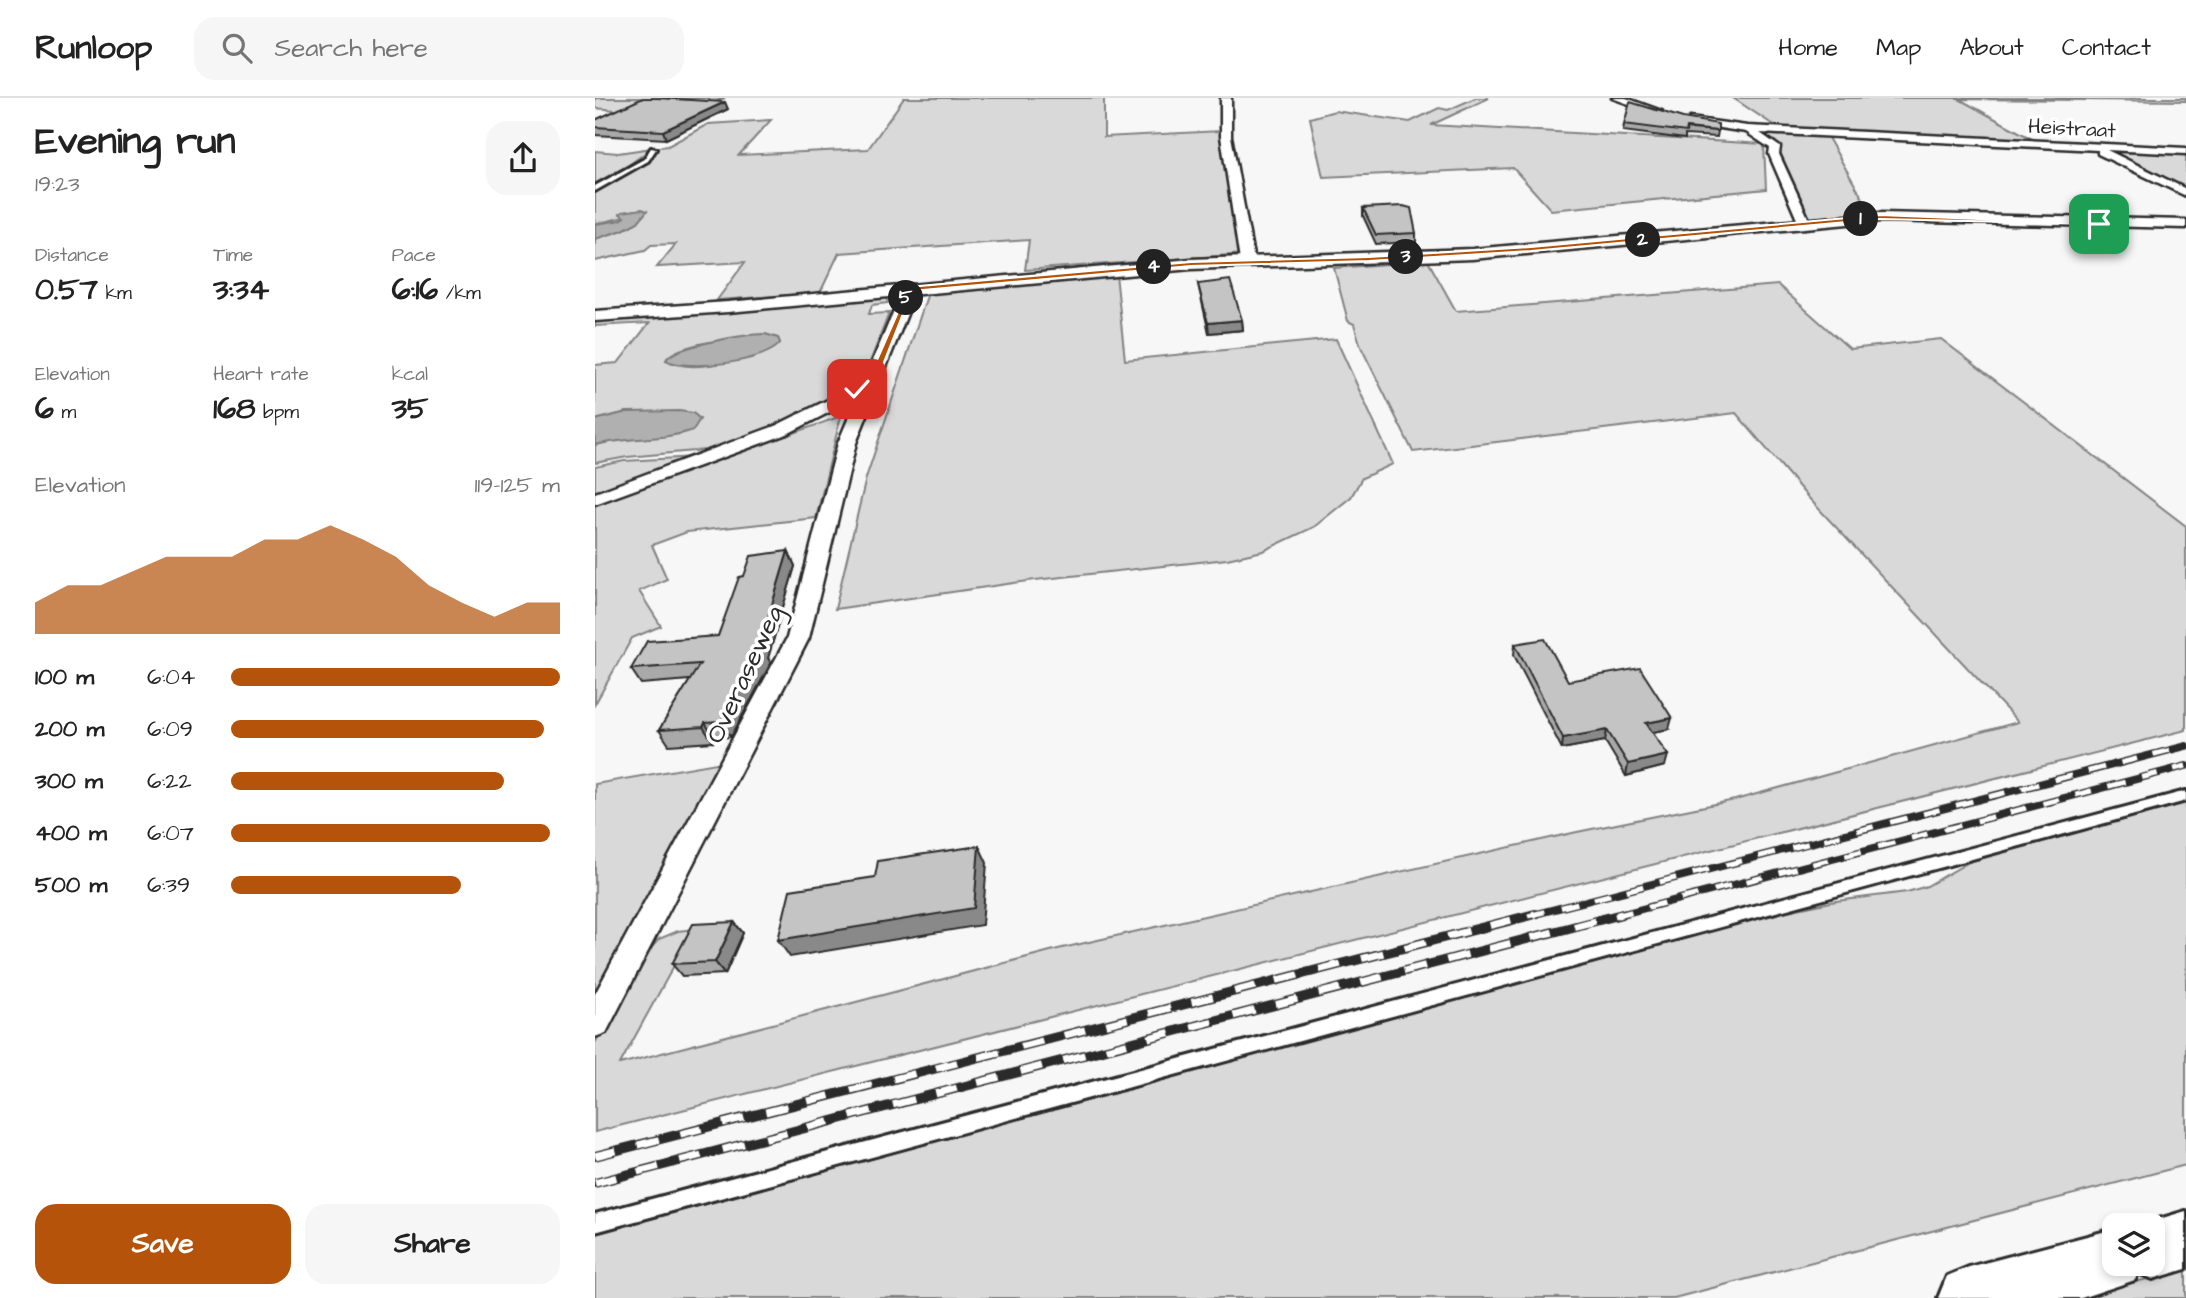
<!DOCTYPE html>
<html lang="en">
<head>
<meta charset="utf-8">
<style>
  :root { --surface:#fff; --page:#f6f6f6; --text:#222; --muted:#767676; --line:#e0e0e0; --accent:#b45309 }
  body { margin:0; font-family:"Architects Daughter",sans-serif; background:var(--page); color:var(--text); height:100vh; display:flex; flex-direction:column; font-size:26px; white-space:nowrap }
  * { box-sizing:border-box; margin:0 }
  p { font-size:23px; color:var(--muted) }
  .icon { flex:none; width:38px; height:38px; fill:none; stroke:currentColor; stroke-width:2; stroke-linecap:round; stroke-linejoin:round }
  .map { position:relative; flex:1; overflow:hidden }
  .sheet { display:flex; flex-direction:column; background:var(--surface); width:595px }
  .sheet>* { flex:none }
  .tools { position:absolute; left:1507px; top:1115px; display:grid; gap:14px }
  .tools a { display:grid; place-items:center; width:63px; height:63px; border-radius:14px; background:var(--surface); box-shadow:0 4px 10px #0003; font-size:35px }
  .pin { position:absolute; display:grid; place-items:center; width:60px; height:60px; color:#fff; margin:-30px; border-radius:14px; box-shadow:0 4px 10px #0006 }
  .km { position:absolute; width:35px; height:35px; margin:-18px; border-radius:50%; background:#222; color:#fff; font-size:19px; line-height:35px; text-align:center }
  .round { display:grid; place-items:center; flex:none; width:74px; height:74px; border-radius:21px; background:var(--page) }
  .summary { display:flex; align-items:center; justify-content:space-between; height:119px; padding:0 35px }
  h1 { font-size:38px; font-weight:800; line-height:52px }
  .stats { display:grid; grid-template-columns:repeat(3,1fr); gap:10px; height:119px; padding:7px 35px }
  .stats div { display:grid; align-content:center }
  .stats b { font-size:30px; font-weight:800 }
  .stats small { font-size:19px; font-weight:400 }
  .stats p { font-size:19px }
  .chart { height:196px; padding:14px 35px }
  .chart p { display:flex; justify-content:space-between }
  .chart svg { width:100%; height:126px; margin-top:7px; fill:var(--accent); opacity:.7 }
  .button { display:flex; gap:14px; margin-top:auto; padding:14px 35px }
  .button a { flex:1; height:80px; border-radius:21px; background:var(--accent); color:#fff; font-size:28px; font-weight:800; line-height:80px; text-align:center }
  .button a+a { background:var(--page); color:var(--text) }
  ul { padding:0 35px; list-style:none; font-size:23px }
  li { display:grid; grid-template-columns:112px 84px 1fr; align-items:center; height:52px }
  li i { height:18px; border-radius:9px; background:var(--accent) }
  header { display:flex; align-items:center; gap:42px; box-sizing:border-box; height:98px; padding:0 35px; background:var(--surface); border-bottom:2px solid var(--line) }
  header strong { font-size:33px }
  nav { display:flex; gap:38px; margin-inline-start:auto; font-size:24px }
  .search { width:490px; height:63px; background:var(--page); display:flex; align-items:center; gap:18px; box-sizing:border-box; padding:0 24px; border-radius:21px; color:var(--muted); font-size:26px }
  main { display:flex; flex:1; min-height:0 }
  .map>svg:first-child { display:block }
  .green { fill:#d9d9d9; stroke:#828282; stroke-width:2; fill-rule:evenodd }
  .water { fill:#b0b0b0; stroke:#7b7b7b; stroke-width:2 }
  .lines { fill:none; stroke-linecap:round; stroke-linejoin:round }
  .service-casing { stroke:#2b2b2b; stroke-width:6 }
  .minor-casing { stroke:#2b2b2b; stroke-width:5 }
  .tertiary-casing { stroke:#2b2b2b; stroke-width:5 }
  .motorway-casing { stroke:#2b2b2b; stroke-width:6 }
  .service { fill:#fff; fill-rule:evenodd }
  .minor { fill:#fff; fill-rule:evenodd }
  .tertiary { fill:#fff; fill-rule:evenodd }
  .motorway { fill:#fff; fill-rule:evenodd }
  .rail-far1-casing { stroke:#2b2b2b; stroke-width:8 }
  .rail-casing { stroke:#2b2b2b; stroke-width:10 }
  .rail-far1 { stroke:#fff; stroke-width:5; stroke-dasharray:17; stroke-linecap:butt }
  .rail { stroke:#fff; stroke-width:7; stroke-dasharray:22; stroke-linecap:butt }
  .wall { fill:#a9a9a9; stroke:#2b2b2b; stroke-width:2 }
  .shaded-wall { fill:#898989; stroke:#2b2b2b; stroke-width:2 }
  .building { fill:#c4c4c4; stroke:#2b2b2b; stroke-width:2 }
  .route { fill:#b45309; stroke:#fff; stroke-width:2 }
  .labels { text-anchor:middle; stroke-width:7; stroke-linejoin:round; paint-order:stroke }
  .far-street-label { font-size:21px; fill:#2b2b2b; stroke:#fff }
  .street-label { font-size:26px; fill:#2b2b2b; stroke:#fff }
</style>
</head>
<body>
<header>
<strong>Runloop</strong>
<div class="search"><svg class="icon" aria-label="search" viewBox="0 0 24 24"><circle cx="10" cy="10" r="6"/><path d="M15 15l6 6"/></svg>Search here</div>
<nav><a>Home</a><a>Map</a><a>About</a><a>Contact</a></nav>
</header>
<main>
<section class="sheet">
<div class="summary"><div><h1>Evening run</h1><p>19:23</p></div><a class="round"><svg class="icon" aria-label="share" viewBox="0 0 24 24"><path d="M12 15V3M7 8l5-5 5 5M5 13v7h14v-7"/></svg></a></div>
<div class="stats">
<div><p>Distance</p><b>0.57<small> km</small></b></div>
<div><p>Time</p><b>3:34</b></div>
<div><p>Pace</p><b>6:16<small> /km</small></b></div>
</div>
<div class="stats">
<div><p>Elevation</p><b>6<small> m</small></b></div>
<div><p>Heart rate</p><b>168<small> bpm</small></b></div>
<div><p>kcal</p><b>35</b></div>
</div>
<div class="chart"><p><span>Elevation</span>119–125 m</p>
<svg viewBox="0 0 160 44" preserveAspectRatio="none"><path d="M0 44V33L10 27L20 27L30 22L40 17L50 17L60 17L70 11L80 11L90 6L100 11L110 17L120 27L130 33L140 38L150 33L160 33V44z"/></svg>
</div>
<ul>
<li><b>100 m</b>6:04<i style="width:100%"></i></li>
<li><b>200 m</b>6:09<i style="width:95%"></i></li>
<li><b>300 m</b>6:22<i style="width:83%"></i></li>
<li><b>400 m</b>6:07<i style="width:97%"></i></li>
<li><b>500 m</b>6:39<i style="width:70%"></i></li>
</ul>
<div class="button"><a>Save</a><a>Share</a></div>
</section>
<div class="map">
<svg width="1591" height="1200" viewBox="0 0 1591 1200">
  <rect width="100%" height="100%" fill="#f7f7f7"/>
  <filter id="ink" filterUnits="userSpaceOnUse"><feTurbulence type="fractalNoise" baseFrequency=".0143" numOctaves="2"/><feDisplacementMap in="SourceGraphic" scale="14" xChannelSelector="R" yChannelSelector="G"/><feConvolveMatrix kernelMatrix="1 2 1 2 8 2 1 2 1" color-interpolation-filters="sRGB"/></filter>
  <g filter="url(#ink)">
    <!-- green -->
    <path class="green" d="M 0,0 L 130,0 L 83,18 L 0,10 Z
      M 309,0 L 509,0 L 509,39 L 626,33 L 649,156 L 430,172 L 434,142 L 244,155 L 225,195 L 122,202 L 150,164 L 62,169 L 81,146 L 56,147 L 50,152 L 0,163 L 0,141 L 28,132 L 29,119 L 0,126 L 0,91 L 47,64 L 64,49 L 73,48 L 113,26 L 176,22 L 144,57 L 273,51 Z
      M 880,0 L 894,0 L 836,27 L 1169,46 L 1171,91 L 956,112 L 918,70 L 728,79 L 715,20 L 740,13 L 815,24 L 844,10 L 853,12 Z
      M 1138,0 L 1591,0 L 1591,3 L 1364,1 L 1446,46 L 1183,30 Z
      M 1159,33 L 1232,38 L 1268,101 L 1283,117 L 1216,122 L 1180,43 Z
      M 57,50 L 24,74 L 0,86 L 0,53 L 23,55 Z
      M 1516,54 L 1591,56 L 1591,90 Z
      M 833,163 L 861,213 L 1183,187 L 1255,251 L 1346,241 L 1591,428 L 1591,632 L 0,1034 L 0,945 L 51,856 L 64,841 L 83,833 L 99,831 L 25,966 L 463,851 L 982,734 L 1140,702 L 1423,624 L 1210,396 L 1141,315 L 818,354 L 766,249 L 759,226 L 753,223 L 739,170 Z
      M 521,176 L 530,262 L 741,241 L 798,366 L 767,380 L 756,399 L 719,429 L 668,453 L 632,461 L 440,482 L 240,511 L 271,380 L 333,195 Z
      M 286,199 L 291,199 L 293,205 L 277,207 L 274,216 L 294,215 L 268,282 L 217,314 L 122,351 L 32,359 L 0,365 L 0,347 L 39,339 L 98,315 L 32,314 L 0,322 L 0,267 L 23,265 L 54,225 L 0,228 L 0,223 ZM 170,236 L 183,240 L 185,245 C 157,257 101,279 71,262 C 80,244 149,240 170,236 Z
      M 246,318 L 221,420 L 92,434 L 57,447 L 72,481 L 44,493 L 66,528 L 37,540 L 0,606 L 0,407 Z
      M 101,359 L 0,397 L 0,369 L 29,363 Z
      M 127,664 L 0,906 L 0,686 Z
      M 1591,705 L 1591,1067 L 1079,1200 L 0,1200 L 0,1136 L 1183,815 L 1241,803 L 1312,794 L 1332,788 L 1374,764 Z
      M 1591,1171 L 1591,1200 L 1478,1200 Z"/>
    <!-- water -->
    <path class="water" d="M 47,111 L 52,113 L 43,124 L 28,132 L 0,141 L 0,126 L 26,122 L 29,119 L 25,116 L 27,114 Z
      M 170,236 L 183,240 L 185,245 C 172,264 91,274 71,262 C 78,248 152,236 170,236 Z
      M 84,313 L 98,315 L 105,321 L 98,332 C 68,343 32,339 0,347 L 0,322 L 32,314 Z"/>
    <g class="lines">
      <!-- service casing -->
      <g class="service-casing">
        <path id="service" d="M 56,50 L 61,51 L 53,63 L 0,93 L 0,88 L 49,61 Z
          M 1591,693 L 1591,703 L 0,1134 L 0,1116 Z"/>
      </g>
      <!-- minor casing -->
      <g class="minor-casing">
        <path id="minor" d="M 626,0 L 636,0 L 636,38 L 659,163 L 652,167 L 645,163 L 626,38 Z
          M 1017,0 L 1031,0 L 1067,13 L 1059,15 Z
          M 1095,20 L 1152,28 L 1591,50 L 1591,56 L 1512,52 L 1591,91 L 1591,98 L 1503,56 L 1503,52 L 1165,35 L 1185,49 L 1184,56 L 1216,126 L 1210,130 L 1204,126 L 1174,56 L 1175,50 L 1151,34 L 1092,25 Z
          M 315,187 L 322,191 L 261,345 L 214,540 L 11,935 L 0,939 L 0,896 L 192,540 L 243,345 L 262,300 L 192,336 L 0,406 L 0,395 L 180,328 L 269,284 L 308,191 Z"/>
      </g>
      <!-- tertiary casing -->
      <g class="tertiary-casing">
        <path id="tertiary" d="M 1285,115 L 1591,122 L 1591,130 L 1285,123 L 877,161 L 596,171 L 133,214 L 0,223 L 0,213 L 133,204 L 596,161 L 877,151 Z"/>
      </g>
      <!-- motorway casing -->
      <g class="motorway-casing">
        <path id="motorway" d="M 1591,1113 L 1591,1171 L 1558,1181 L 1543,1175 L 1540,1182 L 1486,1200 L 1343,1200 L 1352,1178 L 1374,1169 L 1519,1131 L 1519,1166 L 1558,1166 L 1558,1127 L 1544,1127 Z"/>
      </g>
      <!-- service -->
      <use href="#service" class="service"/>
      <!-- minor -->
      <use href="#minor" class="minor"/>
      <!-- tertiary -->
      <use href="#tertiary" class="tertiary"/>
      <!-- motorway -->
      <use href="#motorway" class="motorway"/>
      <!-- rail-far1 casing -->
      <g class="rail-far1-casing">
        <path id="rail-far1" d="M 933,818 L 1591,648
          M 1020,818 L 1591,668"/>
      </g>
      <!-- rail casing -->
      <g class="rail-casing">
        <path id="rail" d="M 0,1058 L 940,816
          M 0,1085 L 1027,816"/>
      </g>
      <!-- rail-far1 -->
      <use href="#rail-far1" class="rail-far1"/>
      <!-- rail -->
      <use href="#rail" class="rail"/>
    </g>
    <!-- wall -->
    <path class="wall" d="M 133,11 L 71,41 L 0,37 L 0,22 Z
      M 1029,26 L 1123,33 L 1122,39 L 1090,37 L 1090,41 L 1028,33 Z
      M 768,110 L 821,135 L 821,144 L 781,146 L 768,118 Z
      M 603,186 L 647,222 L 648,232 L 614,235 Z
      M 193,453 L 200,468 L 173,560 L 176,565 L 136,639 L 120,640 L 118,644 L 74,647 L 64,632 L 95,582 L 46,586 L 36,571 L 123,538 L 149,478 Z
      M 920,546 L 973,583 L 1074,631 L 1058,634 L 1070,668 L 1031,678 L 1010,643 L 967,651 L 919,557 Z
      M 139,824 L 148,835 L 130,876 L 87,878 L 77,866 Z"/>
    <!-- shaded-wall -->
    <path class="shaded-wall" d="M 130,4 L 133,11 L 71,41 L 68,33 Z
      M 647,222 L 648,232 L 614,235 L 613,225 Z
      M 193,453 L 200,468 L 173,560 L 176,565 L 136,639 L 126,624 L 164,550 Z
      M 1077,620 L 1074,631 L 1048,636 L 1051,625 Z
      M 110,625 L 120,640 L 118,644 L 108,629 Z
      M 1012,632 L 1010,643 L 967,651 L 968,640 Z
      M 1073,657 L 1070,668 L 1031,678 L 1033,666 Z
      M 384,748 L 392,765 L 387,827 L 195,859 L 183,842 Z
      M 139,824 L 148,835 L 130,876 L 120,864 Z"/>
    <!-- building -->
    <path class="building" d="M 48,0 L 62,0 L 130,4 L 68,33 L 0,29 L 0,22 Z
      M 1035,4 L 1088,20 L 1123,26 L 1123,33 L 1092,30 L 1091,34 L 1029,26 Z
      M 808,108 L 816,110 L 821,135 L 781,137 L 768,110 Z
      M 635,182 L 647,222 L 613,225 L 603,186 Z
      M 193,453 L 164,550 L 167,550 L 126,624 L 110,625 L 108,629 L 64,632 L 105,566 L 36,571 L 52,543 L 123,538 L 144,479 L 149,478 L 156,458 Z
      M 950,541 L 973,583 L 1045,570 L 1077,620 L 1051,625 L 1073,657 L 1033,666 L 1012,632 L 968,640 L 920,546 Z
      M 384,748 L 379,810 L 183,842 L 195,792 L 280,779 L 283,763 Z
      M 139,824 L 120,864 L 77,866 L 98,826 Z"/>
  </g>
  <!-- route -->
  <path class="route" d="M 1285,117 L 1508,126 L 1285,121 L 936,153 L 774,163 L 596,168 L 317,193 L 280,287 L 262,294 L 258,291 L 272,285 L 314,189 L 596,164 L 774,159 L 936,149 Z"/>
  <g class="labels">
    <!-- far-street labels -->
    <g class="far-street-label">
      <text transform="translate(1477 30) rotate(3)" y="7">Heistraat</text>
    </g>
    <!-- street labels -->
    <g class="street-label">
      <text transform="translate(149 576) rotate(-65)" y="9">Overaseweg</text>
    </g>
  </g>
</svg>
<div class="tools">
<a><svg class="icon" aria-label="layers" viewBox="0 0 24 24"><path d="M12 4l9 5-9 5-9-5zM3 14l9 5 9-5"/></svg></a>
</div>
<div class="pin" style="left:1504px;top:126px;background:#1e9e55"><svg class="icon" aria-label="arrive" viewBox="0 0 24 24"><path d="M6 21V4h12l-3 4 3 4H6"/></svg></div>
<div class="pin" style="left:262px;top:291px;background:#d93025"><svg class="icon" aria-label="check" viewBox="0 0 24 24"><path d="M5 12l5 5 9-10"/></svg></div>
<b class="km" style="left:1266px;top:121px">1</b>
<b class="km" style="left:1048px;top:142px">2</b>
<b class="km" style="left:811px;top:159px">3</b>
<b class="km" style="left:559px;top:169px">4</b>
<b class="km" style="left:311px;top:200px">5</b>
</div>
</main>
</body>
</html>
